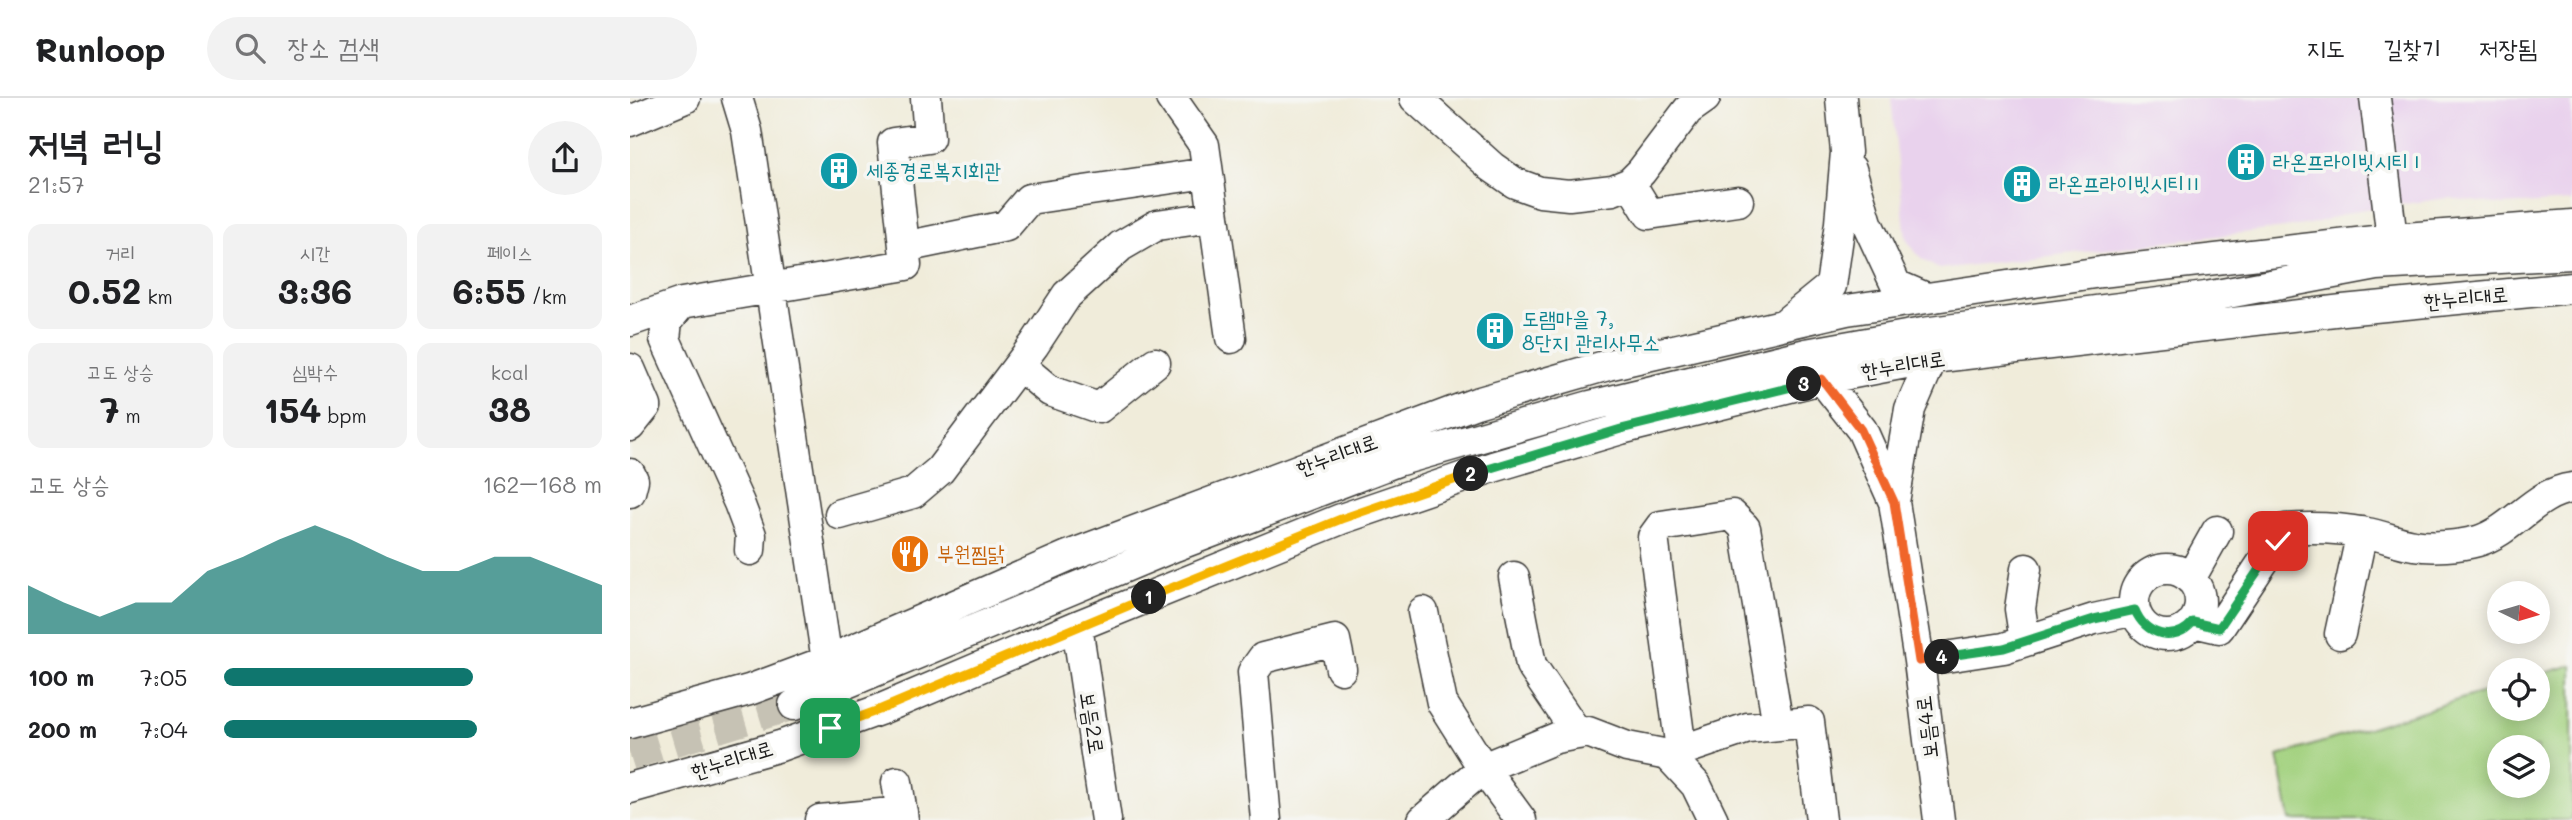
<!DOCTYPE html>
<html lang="ko">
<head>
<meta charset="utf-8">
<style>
  :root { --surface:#fff; --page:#f2f2f2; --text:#202124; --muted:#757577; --line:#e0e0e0; --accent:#0f766e }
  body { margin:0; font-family:Mali,"Poor Story",sans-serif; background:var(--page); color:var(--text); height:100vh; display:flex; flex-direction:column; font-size:26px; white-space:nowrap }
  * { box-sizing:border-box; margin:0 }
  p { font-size:23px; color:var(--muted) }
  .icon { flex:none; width:38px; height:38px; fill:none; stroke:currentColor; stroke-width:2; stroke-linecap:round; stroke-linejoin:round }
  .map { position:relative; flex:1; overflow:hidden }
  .sheet { display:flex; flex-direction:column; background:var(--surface); width:630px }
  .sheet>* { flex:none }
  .needle { width:46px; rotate:95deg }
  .fabs { position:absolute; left:1857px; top:483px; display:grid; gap:14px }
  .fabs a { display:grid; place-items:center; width:63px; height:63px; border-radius:50%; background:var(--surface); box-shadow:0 4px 18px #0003; font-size:35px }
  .pin { position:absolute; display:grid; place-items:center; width:60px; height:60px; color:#fff; margin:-30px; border-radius:14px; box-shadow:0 4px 10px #0006 }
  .km { position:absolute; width:35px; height:35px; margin:-18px; border-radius:50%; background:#222; color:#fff; font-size:19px; line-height:35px; text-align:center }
  .round { display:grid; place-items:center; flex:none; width:74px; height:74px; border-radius:37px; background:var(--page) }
  .headline { display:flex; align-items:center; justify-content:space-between; height:119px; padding:0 28px }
  h1 { font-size:38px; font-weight:800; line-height:52px }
  .metrics { display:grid; grid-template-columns:repeat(3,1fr); gap:10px; height:119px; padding:7px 28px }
  .metrics div { display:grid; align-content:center; border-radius:14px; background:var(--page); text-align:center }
  .metrics b { font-size:35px; font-weight:800 }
  .metrics small { font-size:19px; font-weight:400 }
  .metrics p { font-size:19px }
  .chart { height:196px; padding:14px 28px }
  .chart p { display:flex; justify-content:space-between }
  .chart svg { width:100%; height:126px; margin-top:7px; fill:var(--accent); opacity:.7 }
  ul { padding:0 28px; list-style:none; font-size:23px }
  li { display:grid; grid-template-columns:112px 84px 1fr; align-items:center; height:52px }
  li i { height:18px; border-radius:9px; background:var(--accent) }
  header { display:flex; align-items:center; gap:42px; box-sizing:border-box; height:98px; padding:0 35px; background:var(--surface); border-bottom:2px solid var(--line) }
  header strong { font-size:33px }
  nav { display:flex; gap:38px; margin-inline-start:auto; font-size:24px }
  .search { width:490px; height:63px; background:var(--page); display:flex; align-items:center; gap:18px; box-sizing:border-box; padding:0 24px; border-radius:38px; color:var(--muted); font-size:26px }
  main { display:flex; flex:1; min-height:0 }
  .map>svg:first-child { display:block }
  .built { fill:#e9d2ed }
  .park { fill:#a3d17f; stroke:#60764e; stroke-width:2; fill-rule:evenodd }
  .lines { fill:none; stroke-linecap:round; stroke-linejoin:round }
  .minor-tunnel { stroke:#c6c2b4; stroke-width:30; stroke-dasharray:30 15; stroke-linecap:butt }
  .minor-casing { stroke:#3c3b38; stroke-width:33 }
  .minor { stroke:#fff; stroke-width:30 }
  .split-1-casing { stroke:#fff; stroke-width:14 }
  .split-2-casing { stroke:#fff; stroke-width:14 }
  .split-3-casing { stroke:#fff; stroke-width:14 }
  .split-4-casing { stroke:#fff; stroke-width:14 }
  .split-5-casing { stroke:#fff; stroke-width:14 }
  .split-1 { stroke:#f5b400; stroke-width:9 }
  .split-2 { stroke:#f5b400; stroke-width:9 }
  .split-3 { stroke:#22a559; stroke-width:9 }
  .split-4 { stroke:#f0652b; stroke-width:9 }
  .split-5 { stroke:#22a559; stroke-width:9 }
  .labels { text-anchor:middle; stroke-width:7; stroke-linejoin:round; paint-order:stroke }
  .culture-label { font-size:21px; fill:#0d838f; stroke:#f6f6f2; text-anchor:start }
  .street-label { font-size:21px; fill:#1c1c1c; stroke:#f6f6f2 }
  .food-label { font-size:21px; fill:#c56008; stroke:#f6f6f2; text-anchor:start }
</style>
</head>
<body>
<header>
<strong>Runloop</strong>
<div class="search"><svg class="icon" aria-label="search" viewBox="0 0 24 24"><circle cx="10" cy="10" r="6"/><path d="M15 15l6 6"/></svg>장소 검색</div>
<nav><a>지도</a><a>길찾기</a><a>저장됨</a></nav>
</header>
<main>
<section class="sheet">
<div class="headline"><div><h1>저녁 러닝</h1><p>21:57</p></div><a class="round"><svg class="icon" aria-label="share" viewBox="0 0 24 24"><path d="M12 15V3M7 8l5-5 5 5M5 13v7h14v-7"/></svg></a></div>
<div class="metrics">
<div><p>거리</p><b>0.52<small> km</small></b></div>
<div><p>시간</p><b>3:36</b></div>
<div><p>페이스</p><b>6:55<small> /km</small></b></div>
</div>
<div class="metrics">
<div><p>고도 상승</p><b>7<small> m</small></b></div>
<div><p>심박수</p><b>154<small> bpm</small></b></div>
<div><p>kcal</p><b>38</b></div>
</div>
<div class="chart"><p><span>고도 상승</span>162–168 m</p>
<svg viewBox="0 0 160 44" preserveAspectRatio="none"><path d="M0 44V27L10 33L20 38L30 33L40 33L50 22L60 17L70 11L80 6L90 11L100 17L110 22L120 22L130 17L140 17L150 22L160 27V44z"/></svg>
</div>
<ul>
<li><b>100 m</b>7:05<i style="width:66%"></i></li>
<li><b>200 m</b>7:04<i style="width:67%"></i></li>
</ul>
</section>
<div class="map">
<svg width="1942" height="722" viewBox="0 0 1942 722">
  <rect width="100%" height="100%" fill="#f6f6f2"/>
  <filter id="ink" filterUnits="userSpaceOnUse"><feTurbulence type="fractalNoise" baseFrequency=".0143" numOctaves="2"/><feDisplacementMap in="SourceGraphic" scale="14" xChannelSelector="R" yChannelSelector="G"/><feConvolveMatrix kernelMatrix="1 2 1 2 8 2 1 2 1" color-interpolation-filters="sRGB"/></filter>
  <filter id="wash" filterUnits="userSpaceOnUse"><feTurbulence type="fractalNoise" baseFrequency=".00686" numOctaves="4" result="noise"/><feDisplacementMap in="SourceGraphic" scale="28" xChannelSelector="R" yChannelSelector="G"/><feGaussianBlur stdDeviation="1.57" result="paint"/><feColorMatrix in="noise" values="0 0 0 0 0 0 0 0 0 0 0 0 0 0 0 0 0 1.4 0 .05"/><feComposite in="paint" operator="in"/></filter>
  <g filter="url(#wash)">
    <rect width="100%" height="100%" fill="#f0ecda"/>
    <!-- built -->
    <path class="built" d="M 1261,0 L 1942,0 L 1942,103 L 1874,107 L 1818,100 L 1729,112 L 1685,125 L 1655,130 L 1309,171 L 1291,161 L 1276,141 Z"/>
    <!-- park -->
    <path class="park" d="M 1942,567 L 1942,722 L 1660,722 L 1648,658 L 1869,589 L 1869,611 L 1908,611 L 1908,577 ZM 1869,649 L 1908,649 L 1908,688 L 1869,688 Z"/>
  </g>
  <g filter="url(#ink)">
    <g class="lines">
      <!-- minor-tunnel -->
      <path class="minor-tunnel" d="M 0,657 L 164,607"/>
      <!-- minor casing -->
      <g class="minor-casing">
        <path id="minor" d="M 107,0 L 117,33 L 197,563
          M 541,0 L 574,47 L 601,240
          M 785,0 L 862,69 L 885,85 L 910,94 L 939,97 L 983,92 L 1000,85 L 1011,74 L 1058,12 L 1075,0
          M 1745,0 L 1762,141
          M 0,23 L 55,0
          M 1221,71 L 1237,125 L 1266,187 L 1296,200
          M 1000,85 L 1019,116 L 1108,103
          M 274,149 L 376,128 L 399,101 L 577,75
          M 0,223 L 52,205
          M 1158,223 L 1201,188 L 1210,125 L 1216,54 L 1211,0
          M 389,267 L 420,293 L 469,310 L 525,265
          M 0,271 L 16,308 L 0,328
          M 1192,281 L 1232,332 L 1264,404 L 1289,563 L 1309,722
          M 0,376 L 3,382 L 0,394
          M 1264,404 L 1280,311 L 1302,260
          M 210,416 L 283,395 L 310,372 L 404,247 L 437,197 L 491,148 L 527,127 L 583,119
          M 120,452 L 121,437 L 109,405 L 35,241 L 37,223 L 52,205 L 276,167 L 263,45 L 299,40 L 296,0
          M1504 504a33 33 0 1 1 66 0a33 33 0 1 1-66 0Z
          M 884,479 L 901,567 L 948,636
          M 1560,481 L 1587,433
          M 793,514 L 812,605 L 853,670 L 891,722
          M 1563,524 L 1589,530 L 1655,431 C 1683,429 1709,430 1736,435 C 1752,437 1768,445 1784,447 C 1803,450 1829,448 1848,443 C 1884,432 1904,395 1942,390
          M 447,528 L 476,722
          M 1710,536 L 1732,434
          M 1395,543 L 1390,511 L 1396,471
          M 1289,563 L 1374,550 L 1464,521 L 1505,512
          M 164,607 L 545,448 L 767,363 L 960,308 L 1176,256 L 1293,235 L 1576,199 L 1747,167 L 1942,156
          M 0,625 L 119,592 L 197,563 L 438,458 L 846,305 L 978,267 L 1217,212 L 1471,174 L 1762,141 L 1942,127
          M 1051,652 L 1023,439 L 1031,428 L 1102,417 L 1115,430 L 1148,627
          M 1038,657 L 1066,687 L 1083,722
          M 267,684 L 273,722
          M 0,690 L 150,648 L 249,612 L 447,528 L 711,421 L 863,369 L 991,331 L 1192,281 L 1302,260 L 1713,212 L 1942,190
          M 190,722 L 272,714
          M 636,722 L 623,574 L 633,560 L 705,542 L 711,571
          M 793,722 L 853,670 L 926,640 L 958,634 L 997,649 L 1038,657 L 1118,630 L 1179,624 L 1191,722"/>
      </g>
      <!-- minor -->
      <use href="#minor" class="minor"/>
    </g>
  </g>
  <g class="lines" filter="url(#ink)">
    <!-- split-1 casing -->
    <g class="split-1-casing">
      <path id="split-1" d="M 200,630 L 249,612 L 519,499"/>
    </g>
    <!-- split-2 casing -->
    <g class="split-2-casing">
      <path id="split-2" d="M 519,499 L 711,421 L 841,376"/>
    </g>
    <!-- split-3 casing -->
    <g class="split-3-casing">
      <path id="split-3" d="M 841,376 L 991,331 L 1174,286"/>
    </g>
    <!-- split-4 casing -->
    <g class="split-4-casing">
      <path id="split-4" d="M 1174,286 L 1192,281 L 1231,332 L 1264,404 L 1289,563 L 1312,559"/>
    </g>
    <!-- split-5 casing -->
    <g class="split-5-casing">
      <path id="split-5" d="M 1312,559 L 1374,550 L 1464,521 L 1505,512 C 1515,537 1544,546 1563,524 L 1589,530 L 1648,443"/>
    </g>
    <!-- split-1 -->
    <use href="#split-1" class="split-1"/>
    <!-- split-2 -->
    <use href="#split-2" class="split-2"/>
    <!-- split-3 -->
    <use href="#split-3" class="split-3"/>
    <!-- split-4 -->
    <use href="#split-4" class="split-4"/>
    <!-- split-5 -->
    <use href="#split-5" class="split-5"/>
  </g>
  <!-- icons -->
  <defs>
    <g id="building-disc" transform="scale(2.0125)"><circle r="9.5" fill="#0f9aa8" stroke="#f6f6f2"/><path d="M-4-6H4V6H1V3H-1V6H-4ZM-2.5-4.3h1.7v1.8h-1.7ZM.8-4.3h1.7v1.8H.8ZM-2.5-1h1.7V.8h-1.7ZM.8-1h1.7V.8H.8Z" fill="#fff"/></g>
    <g id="restaurant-disc" transform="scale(2.0125)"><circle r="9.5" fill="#e8710a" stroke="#f6f6f2"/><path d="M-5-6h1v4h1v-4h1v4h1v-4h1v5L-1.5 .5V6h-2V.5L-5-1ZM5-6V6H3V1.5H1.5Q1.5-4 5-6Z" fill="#fff"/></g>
  </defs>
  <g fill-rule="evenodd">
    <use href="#building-disc" x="1616" y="64"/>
    <use href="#building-disc" x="209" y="73"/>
    <use href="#building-disc" x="1392" y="86"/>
    <use href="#building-disc" x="865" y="233"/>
    <use href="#restaurant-disc" x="280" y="456"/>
  </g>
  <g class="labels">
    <!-- culture labels -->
    <g class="culture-label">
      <text x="1643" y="71">라온프라이빗시티Ⅰ</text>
      <text x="236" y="80">세종경로복지회관</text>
      <text x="1419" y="93">라온프라이빗시티Ⅱ</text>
      <text x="892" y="228">도램마을 7,<tspan x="892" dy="24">8단지 관리사무소</tspan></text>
    </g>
    <!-- street labels -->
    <g class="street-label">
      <text transform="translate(1836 200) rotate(-5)" y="7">한누리대로</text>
      <text transform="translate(1273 267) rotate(-9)" y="7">한누리대로</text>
      <text transform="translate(707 357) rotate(-20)" y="7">한누리대로</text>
      <text transform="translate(462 625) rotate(81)" y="7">보듬2로</text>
      <text transform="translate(1297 629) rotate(-97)" y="7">보듬4로</text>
      <text transform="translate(102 662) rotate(-17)" y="7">한누리대로</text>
    </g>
    <!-- food labels -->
    <g class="food-label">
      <text x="307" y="463">부원찜닭</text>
    </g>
  </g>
</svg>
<div class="fabs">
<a><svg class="needle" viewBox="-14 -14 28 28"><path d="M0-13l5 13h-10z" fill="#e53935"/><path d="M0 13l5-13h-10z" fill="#757577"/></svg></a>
<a><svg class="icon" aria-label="locate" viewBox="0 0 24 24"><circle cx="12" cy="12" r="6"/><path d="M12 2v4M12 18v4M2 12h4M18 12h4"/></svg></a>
<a><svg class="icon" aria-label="layers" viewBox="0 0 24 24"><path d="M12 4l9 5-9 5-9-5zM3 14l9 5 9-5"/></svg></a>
</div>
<div class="pin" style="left:200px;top:630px;background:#1e9e55"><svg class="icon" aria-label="arrive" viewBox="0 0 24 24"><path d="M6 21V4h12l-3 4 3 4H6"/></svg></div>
<div class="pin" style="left:1648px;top:443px;background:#d93025"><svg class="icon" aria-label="check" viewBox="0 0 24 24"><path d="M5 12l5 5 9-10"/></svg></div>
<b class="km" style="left:519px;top:499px">1</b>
<b class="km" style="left:841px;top:376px">2</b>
<b class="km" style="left:1174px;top:286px">3</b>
<b class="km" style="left:1312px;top:559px">4</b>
</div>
</main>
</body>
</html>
